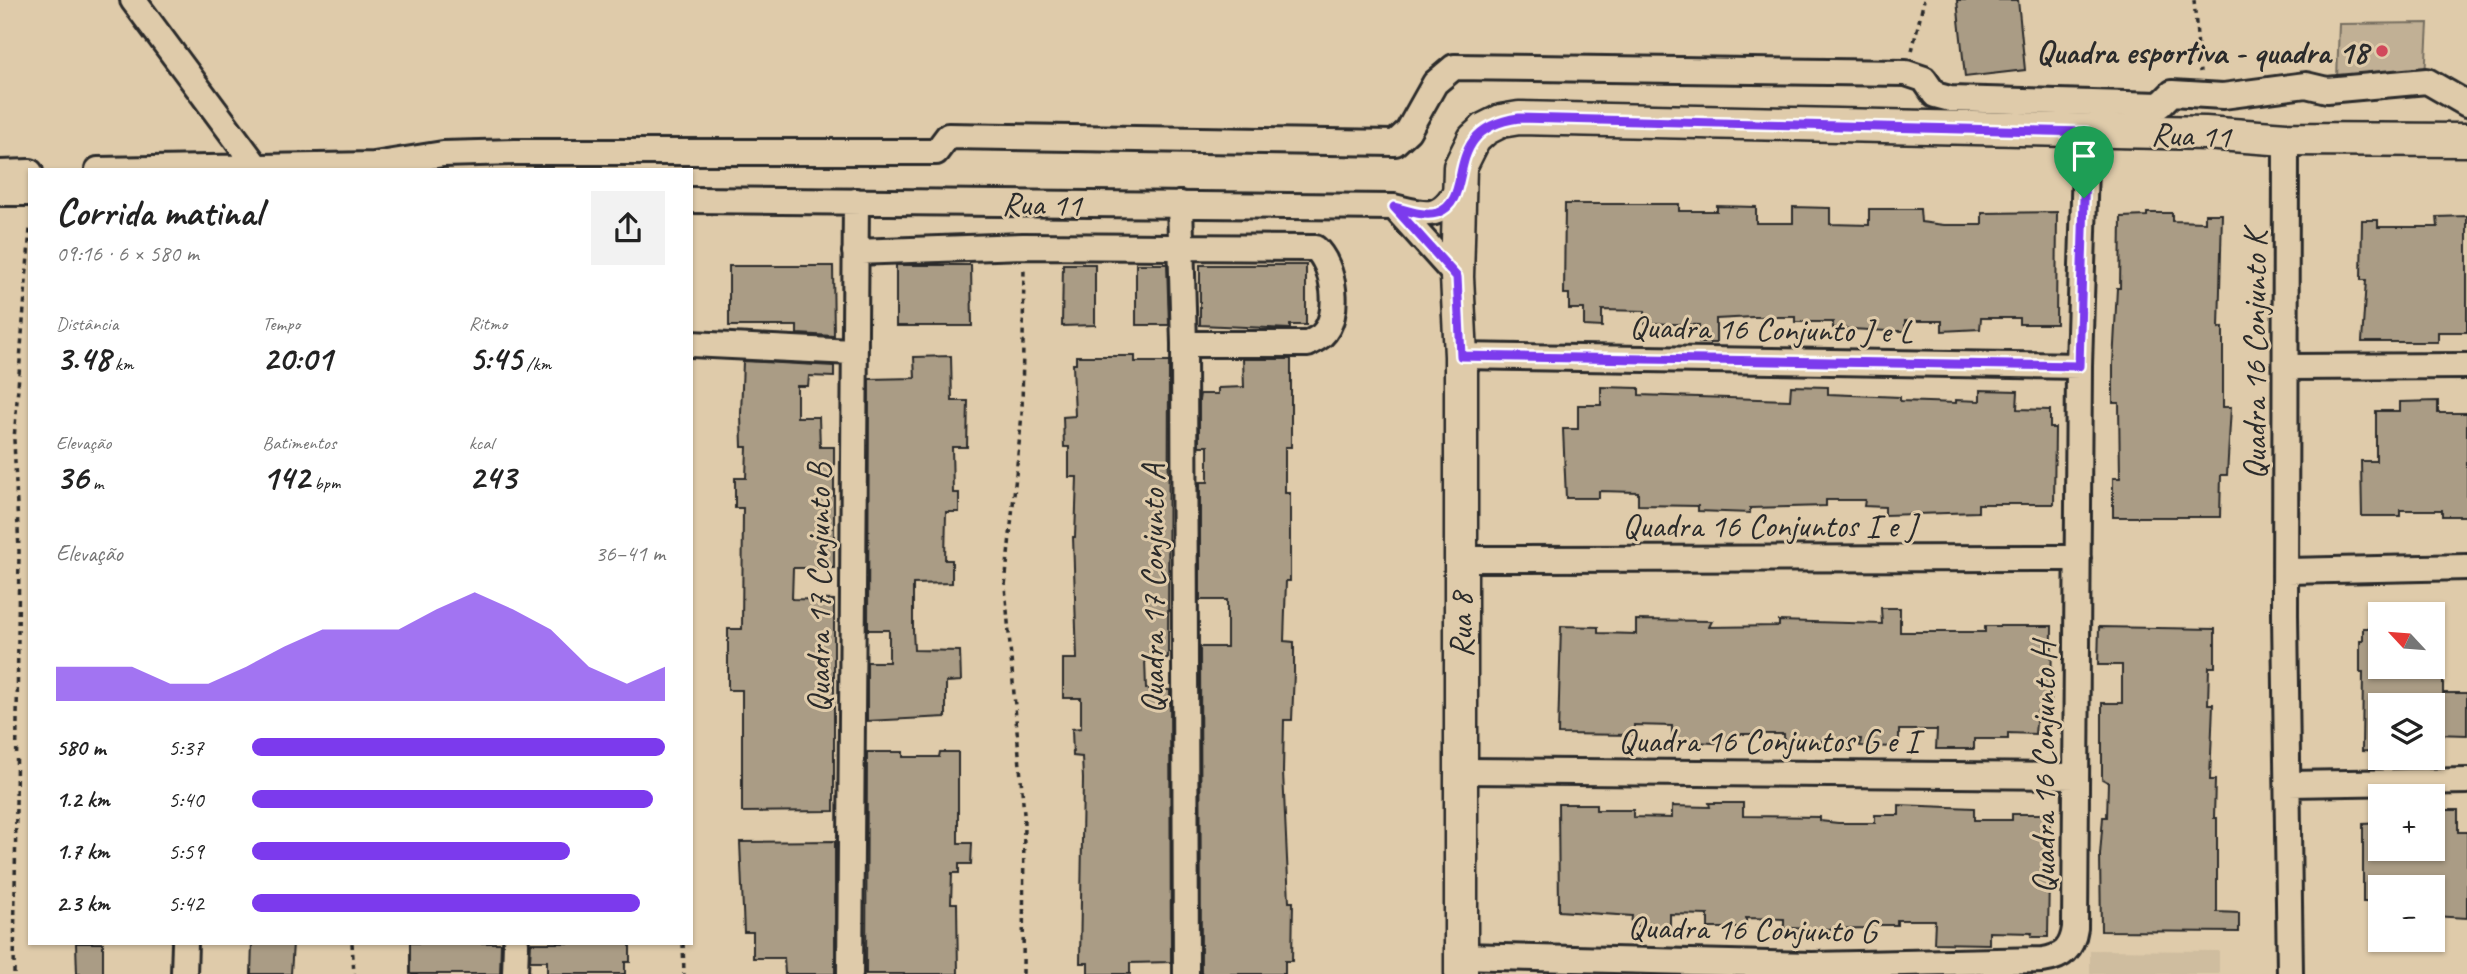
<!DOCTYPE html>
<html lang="pt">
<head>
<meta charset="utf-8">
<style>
  :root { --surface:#fff; --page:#f2f2f2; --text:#222; --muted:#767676; --accent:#7c3aed }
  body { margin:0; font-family:Caveat,sans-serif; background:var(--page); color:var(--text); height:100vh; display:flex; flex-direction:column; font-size:26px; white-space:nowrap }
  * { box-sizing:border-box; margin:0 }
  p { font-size:23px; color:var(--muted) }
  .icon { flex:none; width:38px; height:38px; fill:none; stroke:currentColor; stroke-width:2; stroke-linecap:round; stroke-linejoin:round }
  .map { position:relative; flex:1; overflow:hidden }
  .details { position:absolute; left:28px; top:168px; width:665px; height:777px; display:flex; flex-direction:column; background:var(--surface); border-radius:0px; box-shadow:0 2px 5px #0004 }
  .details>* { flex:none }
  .needle { width:46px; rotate:296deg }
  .tools { position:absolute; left:2368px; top:602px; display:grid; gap:14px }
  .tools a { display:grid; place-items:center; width:77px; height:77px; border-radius:0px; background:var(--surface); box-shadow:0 2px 5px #0004; font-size:35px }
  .pin { position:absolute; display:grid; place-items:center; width:60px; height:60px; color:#fff; margin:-72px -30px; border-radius:50% 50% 50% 0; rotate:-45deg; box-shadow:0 0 7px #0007 }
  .pin .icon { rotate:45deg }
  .round { display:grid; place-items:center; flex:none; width:74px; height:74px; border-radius:0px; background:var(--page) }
  .head { display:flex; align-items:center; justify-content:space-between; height:119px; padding:0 28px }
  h1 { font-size:38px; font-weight:600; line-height:52px }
  .metrics { display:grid; grid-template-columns:repeat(3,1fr); gap:10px; height:119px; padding:7px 28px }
  .metrics div { display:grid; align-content:center }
  .metrics b { font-size:35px; font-weight:600 }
  .metrics small { font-size:19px; font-weight:400 }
  .metrics p { font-size:19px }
  .chart { height:196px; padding:14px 28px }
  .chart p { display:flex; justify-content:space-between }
  .chart svg { width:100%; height:126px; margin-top:7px; fill:var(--accent); opacity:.7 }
  ul { padding:0 28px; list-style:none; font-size:23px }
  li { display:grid; grid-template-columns:112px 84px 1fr; align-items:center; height:52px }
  li i { height:18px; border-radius:9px; background:var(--accent) }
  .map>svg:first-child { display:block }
  .built { fill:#cfbd9f }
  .green { fill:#c1b095; stroke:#766e60; stroke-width:2 }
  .building { fill:#aa9c85; stroke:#2b2b2b; stroke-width:2 }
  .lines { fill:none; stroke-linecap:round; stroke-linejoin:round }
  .minor-casing { stroke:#2b2b2b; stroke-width:30 }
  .major-casing { stroke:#2b2b2b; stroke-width:37 }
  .path { stroke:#2b2b2b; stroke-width:3.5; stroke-dasharray:5 5; stroke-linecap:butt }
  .minor { stroke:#dfcbaa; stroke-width:24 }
  .major { stroke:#dfcbaa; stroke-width:32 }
  .route-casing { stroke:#fff; stroke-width:14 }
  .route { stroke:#7c3aed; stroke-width:9 }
  .poi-dot { fill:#d1495b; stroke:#dfcbaa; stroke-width:2.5 }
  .labels { text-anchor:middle; stroke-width:6; stroke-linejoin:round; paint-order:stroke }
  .poi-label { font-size:33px; font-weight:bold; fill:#2b2b2b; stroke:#dfcbaa; text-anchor:end }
  .street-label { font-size:33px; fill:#2b2b2b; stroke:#dfcbaa }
</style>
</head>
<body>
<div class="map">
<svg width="2467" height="974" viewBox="0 0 2467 974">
  <rect width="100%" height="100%" fill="#dfcbaa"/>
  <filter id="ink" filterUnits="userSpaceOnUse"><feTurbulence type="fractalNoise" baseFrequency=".0143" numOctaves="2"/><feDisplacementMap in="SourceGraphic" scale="14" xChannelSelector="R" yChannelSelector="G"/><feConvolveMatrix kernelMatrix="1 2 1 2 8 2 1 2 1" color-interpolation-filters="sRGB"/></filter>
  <g filter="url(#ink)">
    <!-- built -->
    <path class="built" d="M 2090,950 L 2219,951 L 2219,974 L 2090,974 Z"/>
    <!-- green -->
    <path class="green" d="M 2428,23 L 2425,78 L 2337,79 L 2339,24 Z"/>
    <!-- building -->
    <path class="building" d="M 1957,0 L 2018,0 L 2025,70 L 1965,77 Z
      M 1565,204 L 1679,204 L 1679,211 L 1717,211 L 1717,206 L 1756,207 L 1756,223 L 1793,223 L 1793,207 L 1830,208 L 1830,224 L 1869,225 L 1869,209 L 1920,209 L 1921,222 L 1944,225 L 1982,225 L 1982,213 L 2057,212 L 2056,324 L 2019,324 L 2019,318 L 1981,318 L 1980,329 L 1942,331 L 1942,321 L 1905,321 L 1905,331 L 1888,331 L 1833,328 L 1833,322 L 1795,322 L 1795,317 L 1753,317 L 1716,319 L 1716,343 L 1699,343 L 1699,325 L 1645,323 L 1645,311 L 1602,310 L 1602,327 L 1584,326 L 1584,309 L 1569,309 L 1569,294 L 1564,294 Z
      M 2147,213 L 2172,213 L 2172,221 L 2205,222 L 2205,214 L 2222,214 L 2219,328 L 2223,327 L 2223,407 L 2231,407 L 2227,475 L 2221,475 L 2220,517 L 2113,517 L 2113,478 L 2120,478 L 2119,403 L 2113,403 L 2113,364 L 2117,288 L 2120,288 L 2121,217 L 2147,216 Z
      M 2467,216 L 2467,332 L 2438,332 L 2438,342 L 2362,342 L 2366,280 L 2361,280 L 2362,220 L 2378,220 L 2378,227 L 2438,227 L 2437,217 Z
      M 1063,264 L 1095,264 L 1095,325 L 1062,326 Z
      M 1136,264 L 1167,264 L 1169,325 L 1136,325 Z
      M 896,265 L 971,265 L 972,326 L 896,326 Z
      M 1200,265 L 1306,265 L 1306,325 L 1290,325 L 1290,329 L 1200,325 Z
      M 729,266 L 833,266 L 834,336 L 797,334 L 797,326 L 729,326 Z
      M 951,356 L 952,401 L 968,401 L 967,447 L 952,447 L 953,493 L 959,493 L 959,512 L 946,512 L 945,560 L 952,560 L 952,583 L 913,584 L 913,630 L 914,650 L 960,651 L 961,681 L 946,682 L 946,717 L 867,721 L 867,662 L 889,662 L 889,630 L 868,630 L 869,379 L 915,378 L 914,357 Z
      M 1076,356 L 1135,356 L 1135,362 L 1169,362 L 1168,658 L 1145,658 L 1146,689 L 1170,690 L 1171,962 L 1130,963 L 1130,974 L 1088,974 L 1088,963 L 1080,963 L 1083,779 L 1082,757 L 1073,756 L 1072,729 L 1081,728 L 1081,698 L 1063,698 L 1063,659 L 1077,659 L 1073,537 L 1075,537 L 1077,477 L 1069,477 L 1069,447 L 1064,447 L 1063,417 L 1075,416 L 1073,364 L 1076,364 Z
      M 1243,359 L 1291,359 L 1291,447 L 1285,447 L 1285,493 L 1290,493 L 1290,581 L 1286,581 L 1284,641 L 1294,642 L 1294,672 L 1292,720 L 1284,720 L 1283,772 L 1289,902 L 1293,902 L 1292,961 L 1285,961 L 1285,974 L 1201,974 L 1200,647 L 1227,647 L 1227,600 L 1200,600 L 1200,482 L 1208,482 L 1208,446 L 1199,446 L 1199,400 L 1200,394 L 1218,394 L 1218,388 L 1244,387 Z
      M 743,361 L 834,366 L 834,377 L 809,376 L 808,386 L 797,386 L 797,417 L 819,417 L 820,447 L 834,447 L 834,568 L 793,568 L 792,599 L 834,600 L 834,811 L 742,812 L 742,690 L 728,690 L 728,629 L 742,629 L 743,508 L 735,508 L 735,478 L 746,478 L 747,447 L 742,447 L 741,414 Z
      M 1791,386 L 1828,387 L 1828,394 L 1900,397 L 1900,401 L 1956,403 L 1956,400 L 1980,401 L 1980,390 L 2018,391 L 2017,409 L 2050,410 L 2050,428 L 2055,428 L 2054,504 L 1978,504 L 1978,512 L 1885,515 L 1885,507 L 1864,506 L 1865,500 L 1826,500 L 1826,506 L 1750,508 L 1750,513 L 1698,511 L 1698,506 L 1638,505 L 1638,492 L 1599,491 L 1599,498 L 1566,498 L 1563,429 L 1578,429 L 1578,405 L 1601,405 L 1601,387 L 1639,388 L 1639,395 L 1790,400 Z
      M 2438,401 L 2438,413 L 2467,413 L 2467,516 L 2442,516 L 2442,510 L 2400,510 L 2400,516 L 2362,516 L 2361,461 L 2376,461 L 2376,411 L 2400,411 L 2400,402 Z
      M 1881,608 L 1900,608 L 1900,632 L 1985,632 L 1985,626 L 2052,626 L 2051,712 L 2037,712 L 2035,734 L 2008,733 L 2008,739 L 1974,739 L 1974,749 L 1936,749 L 1937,730 L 1899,730 L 1899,747 L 1860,746 L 1861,739 L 1822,739 L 1822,747 L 1784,746 L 1784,734 L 1735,734 L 1734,744 L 1672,741 L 1672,726 L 1634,725 L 1634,735 L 1558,734 L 1561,626 L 1598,627 L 1598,633 L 1636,634 L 1636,620 L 1712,621 L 1709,627 L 1779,626 L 1779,621 L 1882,624 Z
      M 2099,627 L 2215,629 L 2215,667 L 2209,667 L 2208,704 L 2213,704 L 2210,780 L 2215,780 L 2214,818 L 2217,818 L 2217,912 L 2239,913 L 2239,932 L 2101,931 L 2100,855 L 2103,817 L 2107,817 L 2108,782 L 2102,779 L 2102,703 L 2122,703 L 2122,665 L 2098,665 Z
      M 2363,628 L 2380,628 L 2380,667 L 2443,667 L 2443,693 L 2467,693 L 2467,735 L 2432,734 L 2432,704 L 2380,705 L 2380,752 L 2362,751 L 2363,672 L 2360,672 L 2360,641 L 2363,641 Z
      M 867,752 L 903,752 L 903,757 L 939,757 L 940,752 L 958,752 L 958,843 L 972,843 L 971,864 L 959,864 L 959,873 L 952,873 L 951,903 L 957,903 L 958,974 L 866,974 Z
      M 1709,803 L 1743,803 L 1743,816 L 1820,817 L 1820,821 L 1838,823 L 1875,823 L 1875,815 L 1899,815 L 1899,805 L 1974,808 L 1974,820 L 2012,820 L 2012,814 L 2050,814 L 2048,937 L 2031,937 L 2032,933 L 1989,932 L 1989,944 L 1934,943 L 1935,920 L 1897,920 L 1897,925 L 1870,925 L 1870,928 L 1821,929 L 1784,928 L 1784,919 L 1746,918 L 1746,928 L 1708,928 L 1708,915 L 1670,914 L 1670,927 L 1631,926 L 1632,916 L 1559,911 L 1558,804 L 1596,804 L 1596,810 L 1633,810 L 1633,817 L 1672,818 L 1672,806 L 1710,807 Z
      M 2434,810 L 2458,810 L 2458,832 L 2467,832 L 2467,918 L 2432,916 L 2432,887 L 2380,887 L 2380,902 L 2363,902 L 2363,824 L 2380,823 L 2380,849 L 2432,849 Z
      M 835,841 L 835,974 L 785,974 L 784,958 L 753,958 L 753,932 L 744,932 L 740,842 Z
      M 76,943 L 103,943 L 103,974 L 77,974 Z
      M 252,943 L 293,943 L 291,974 L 251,974 Z
      M 410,943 L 501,943 L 500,974 L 410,974 Z
      M 531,943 L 630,943 L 630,962 L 625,962 L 625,974 L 547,974 L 547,961 L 530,961 Z"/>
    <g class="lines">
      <!-- minor casing -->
      <g class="minor-casing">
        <path id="minor" d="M 133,0 L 259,170
          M 2286,139 L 2285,615 L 2290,974
          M 98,170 L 374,165 L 443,154 L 515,152 L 936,152 L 948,136 L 1395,143 L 1408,131 L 1435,83 L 1454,67 L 1906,73 L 1924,79 L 1935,95 L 1950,99 L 2160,105 L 2172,93 L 2223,96 L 2306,85 L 2327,90 L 2427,81 L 2467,104
          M 0,173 L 30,172
          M 0,193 L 30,193
          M 691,200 L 1394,207 C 1430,216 1440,220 1460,185
          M 1180,204 L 1184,344 L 1186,974
          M 1394,207 L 1457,277
          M 855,252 L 1023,246 L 1315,248 C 1334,264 1342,316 1322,335 C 1319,338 1312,341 1308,344 L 1184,344
          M 691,344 L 852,352
          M 1461,356 L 2079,366
          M 2287,367 L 2467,366
          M 1460,559 L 2078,558
          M 2288,571 L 2467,567
          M 1460,771 L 2076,776
          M 2289,784 L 2467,781
          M 1461,956 L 1812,965 L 2043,960 C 2063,957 2072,949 2075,928 L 2079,366 L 2086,132
          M 184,974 L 185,943
          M 515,974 L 516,943
          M 850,974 L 856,201"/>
      </g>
      <!-- major casing -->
      <g class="major-casing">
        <path id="major" d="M 1461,974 L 1461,356 L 1457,277 L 1460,167 L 1474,139 L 1485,129 L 1501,121 L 1519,118 L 2205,133 L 2286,139 L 2467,140"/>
      </g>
      <!-- path -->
      <path class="path" d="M 2194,0 L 2200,72
        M 1912,51 L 1924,0
        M 352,943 L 354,974
        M 683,943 L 684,974
        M 14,974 L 19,551 L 14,440 L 30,229
        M 1023,974 L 1024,814 L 1005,586 L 1022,414 L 1024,267"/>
      <!-- minor -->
      <use href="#minor" class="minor"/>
      <!-- major -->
      <use href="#major" class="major"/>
    </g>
  </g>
  <g class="lines" filter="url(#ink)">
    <!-- route casing -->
    <g class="route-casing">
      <path id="route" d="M 1519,118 L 2086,132 L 2079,366 L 1461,356 L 1457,277 L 1394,207 C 1406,210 1424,217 1437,213 C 1478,199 1438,129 1519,118 Z"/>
    </g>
    <!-- route -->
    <use href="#route" class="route"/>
  </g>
  <!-- markers -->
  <circle class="poi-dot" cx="2382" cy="51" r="7"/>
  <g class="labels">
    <!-- poi labels -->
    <g class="poi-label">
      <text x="2368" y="63">Quadra esportiva - quadra 18</text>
    </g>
    <!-- street labels -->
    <g class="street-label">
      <text transform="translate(2191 134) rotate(2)" y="12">Rua 11</text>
      <text transform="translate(1042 203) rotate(1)" y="12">Rua 11</text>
      <text transform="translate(1771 328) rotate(1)" y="12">Quadra 16 Conjunto J e L</text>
      <text transform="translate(2254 355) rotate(-90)" y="12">Quadra 16 Conjunto K</text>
      <text x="1769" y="537">Quadra 16 Conjuntos I e J</text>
      <text transform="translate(818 588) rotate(-90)" y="12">Quadra 17 Conjunto B</text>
      <text transform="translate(1152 589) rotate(-90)" y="12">Quadra 17 Conjunto A</text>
      <text transform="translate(1460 625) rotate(-90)" y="12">Rua 8</text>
      <text x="1768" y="752">Quadra 16 Conjuntos G e I</text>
      <text transform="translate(2043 768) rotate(-90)" y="12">Quadra 16 Conjunto H</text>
      <text transform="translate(1752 928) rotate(1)" y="12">Quadra 16 Conjunto G</text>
    </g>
  </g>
</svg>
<div class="tools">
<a><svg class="needle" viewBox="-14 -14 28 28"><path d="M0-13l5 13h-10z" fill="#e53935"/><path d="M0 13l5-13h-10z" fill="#767676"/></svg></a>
<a><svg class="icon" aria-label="layers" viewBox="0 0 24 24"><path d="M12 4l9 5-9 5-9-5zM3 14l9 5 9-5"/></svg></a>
<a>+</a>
<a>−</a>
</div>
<div class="pin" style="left:2084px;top:198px;background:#1e9e55"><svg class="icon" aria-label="arrive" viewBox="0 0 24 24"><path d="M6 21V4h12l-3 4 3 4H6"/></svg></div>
<section class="details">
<div class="head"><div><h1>Corrida matinal</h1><p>09:16 · 6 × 580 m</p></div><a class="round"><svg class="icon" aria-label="share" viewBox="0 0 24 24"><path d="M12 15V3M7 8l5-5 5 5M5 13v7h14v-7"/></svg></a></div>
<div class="metrics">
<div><p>Distância</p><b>3.48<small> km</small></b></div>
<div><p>Tempo</p><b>20:01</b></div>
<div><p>Ritmo</p><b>5:45<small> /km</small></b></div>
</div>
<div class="metrics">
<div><p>Elevação</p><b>36<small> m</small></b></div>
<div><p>Batimentos</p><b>142<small> bpm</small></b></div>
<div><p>kcal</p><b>243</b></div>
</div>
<div class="chart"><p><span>Elevação</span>36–41 m</p>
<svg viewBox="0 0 160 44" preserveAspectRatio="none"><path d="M0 44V32L10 32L20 32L30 38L40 38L50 32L60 25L70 19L80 19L90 19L100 12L110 6L120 12L130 19L140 32L150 38L160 32V44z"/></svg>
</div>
<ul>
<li><b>580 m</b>5:37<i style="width:100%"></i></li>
<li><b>1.2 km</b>5:40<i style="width:97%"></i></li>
<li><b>1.7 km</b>5:59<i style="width:77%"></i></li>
<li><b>2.3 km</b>5:42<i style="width:94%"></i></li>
</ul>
</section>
</div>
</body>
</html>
